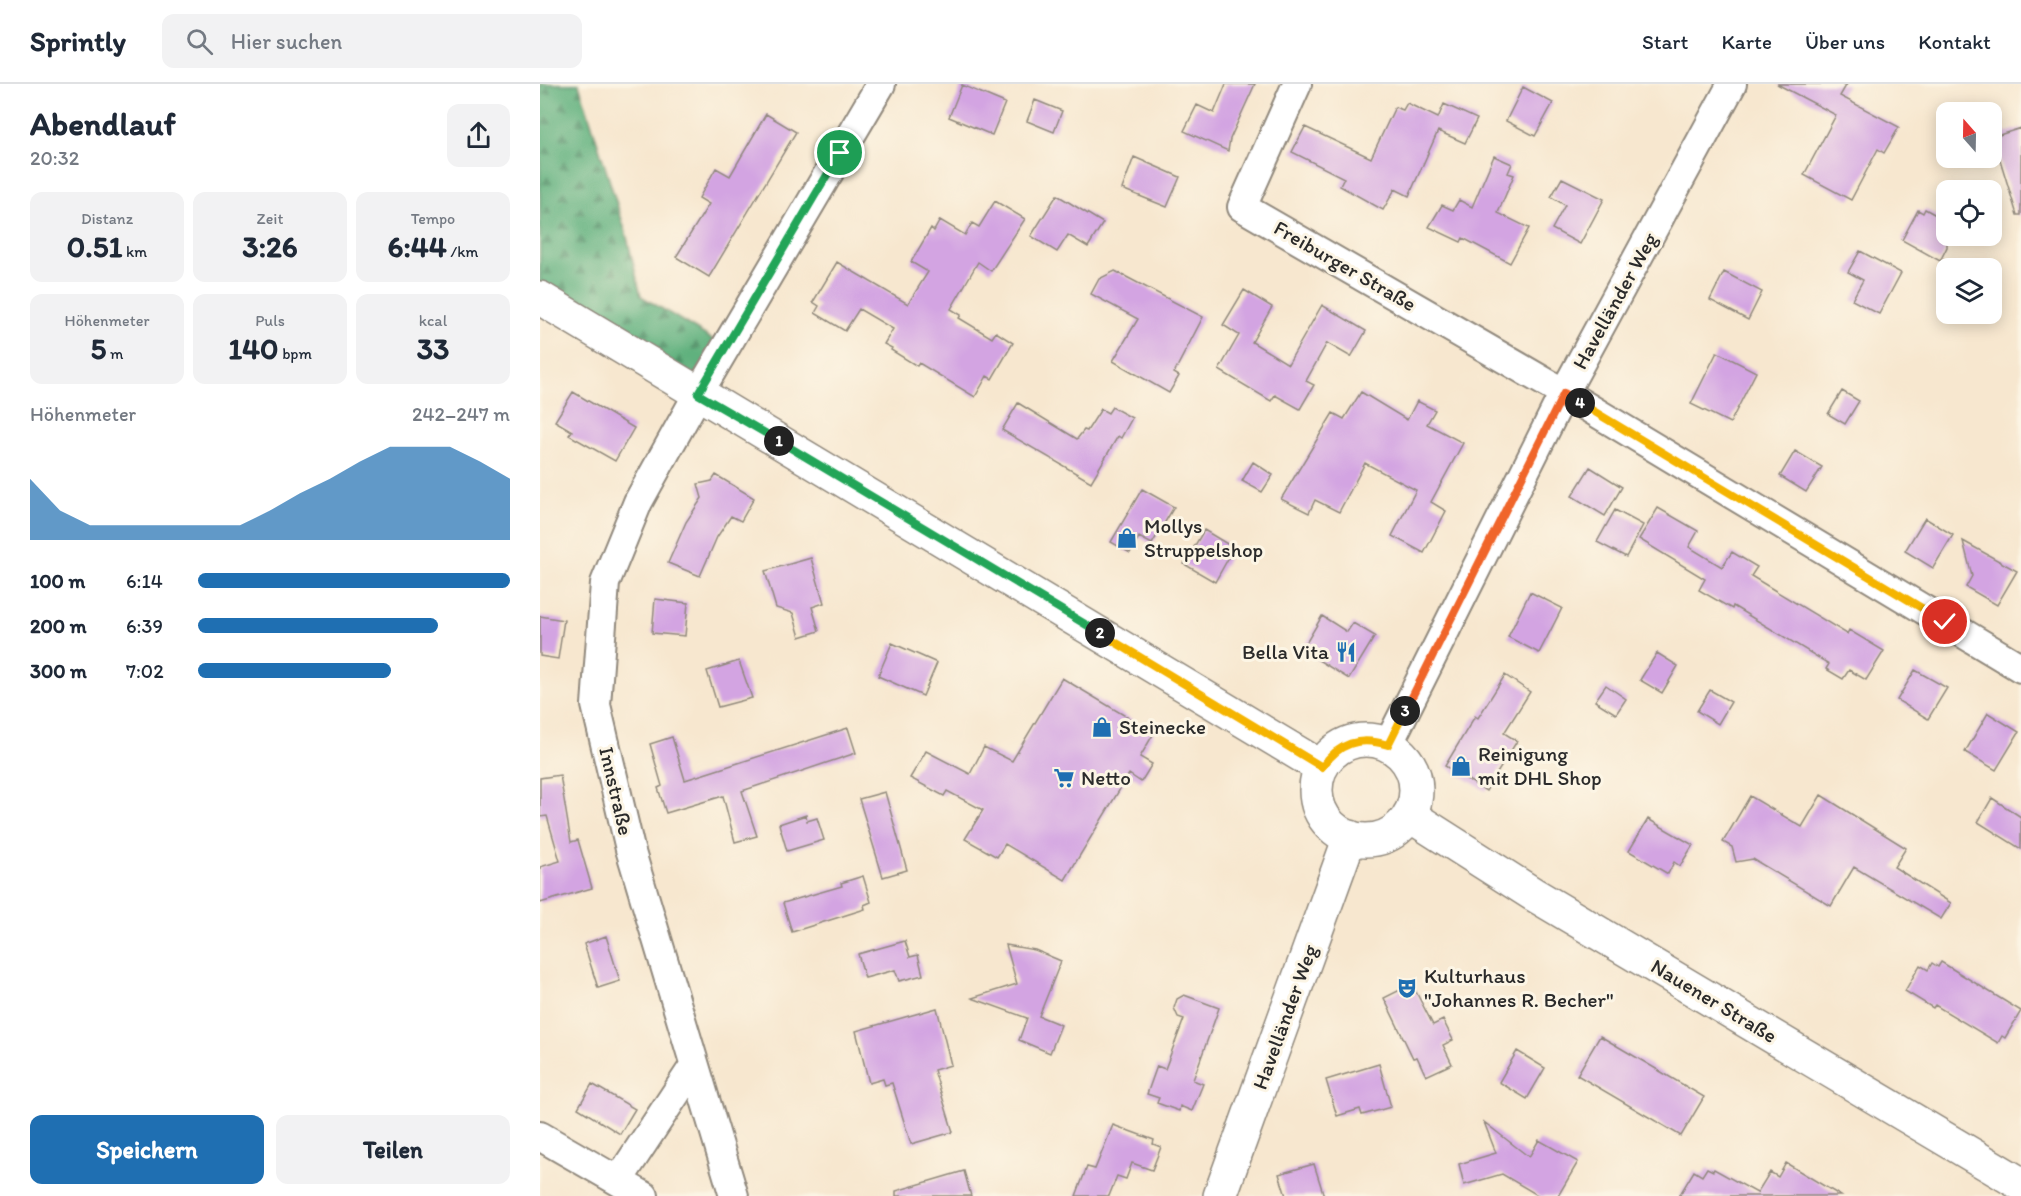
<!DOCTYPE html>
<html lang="de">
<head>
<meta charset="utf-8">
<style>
  :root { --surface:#fff; --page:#f2f2f3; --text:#1f2937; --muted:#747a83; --line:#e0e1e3; --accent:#1f6fb2 }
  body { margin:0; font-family:Itim,sans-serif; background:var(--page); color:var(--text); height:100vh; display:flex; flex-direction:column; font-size:22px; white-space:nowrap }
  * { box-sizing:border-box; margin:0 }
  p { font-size:20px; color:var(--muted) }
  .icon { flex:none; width:33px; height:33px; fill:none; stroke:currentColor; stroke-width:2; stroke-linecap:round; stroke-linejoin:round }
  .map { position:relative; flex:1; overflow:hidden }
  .side { display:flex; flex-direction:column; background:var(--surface); width:540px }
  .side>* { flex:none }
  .needle { width:39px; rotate:340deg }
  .tools { position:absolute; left:1396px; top:18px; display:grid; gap:12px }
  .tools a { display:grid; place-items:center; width:66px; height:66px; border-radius:12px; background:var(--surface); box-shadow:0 3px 15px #0003; font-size:30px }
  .pin { position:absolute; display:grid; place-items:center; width:51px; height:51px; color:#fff; margin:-26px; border:3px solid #fff; border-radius:50%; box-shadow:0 2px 6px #0007 }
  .km { position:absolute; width:30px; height:30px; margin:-15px; border-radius:50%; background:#222; color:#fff; font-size:16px; line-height:30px; text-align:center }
  .round { display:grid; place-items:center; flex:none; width:63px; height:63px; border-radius:12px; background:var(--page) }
  .summary { display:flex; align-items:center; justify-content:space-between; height:102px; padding:0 30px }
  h1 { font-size:33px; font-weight:800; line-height:45px }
  .figures { display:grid; grid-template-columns:repeat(3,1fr); gap:9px; height:102px; padding:6px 30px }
  .figures div { display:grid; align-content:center; border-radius:12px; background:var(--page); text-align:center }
  .figures b { font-size:30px; font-weight:800 }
  .figures small { font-size:16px; font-weight:400 }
  .figures p { font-size:16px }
  .chart { height:168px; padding:12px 30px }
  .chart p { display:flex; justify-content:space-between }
  .chart svg { width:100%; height:108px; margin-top:6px; fill:var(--accent); opacity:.7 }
  .button { display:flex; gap:12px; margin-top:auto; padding:12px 30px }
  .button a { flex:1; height:69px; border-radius:12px; background:var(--accent); color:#fff; font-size:24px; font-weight:800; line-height:69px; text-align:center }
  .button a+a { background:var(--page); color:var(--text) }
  ul { padding:0 30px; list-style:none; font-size:20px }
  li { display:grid; grid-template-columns:96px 72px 1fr; align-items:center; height:45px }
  li i { height:15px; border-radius:8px; background:var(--accent) }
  header { display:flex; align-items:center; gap:36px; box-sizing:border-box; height:84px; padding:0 30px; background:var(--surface); border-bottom:2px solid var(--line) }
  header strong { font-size:28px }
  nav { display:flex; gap:33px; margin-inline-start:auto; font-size:21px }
  .search { width:420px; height:54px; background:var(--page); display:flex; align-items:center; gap:15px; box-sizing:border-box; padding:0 21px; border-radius:12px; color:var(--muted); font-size:22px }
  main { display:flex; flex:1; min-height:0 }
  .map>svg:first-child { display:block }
  .forest { fill:url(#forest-firs); stroke:#466e54; stroke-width:1.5 }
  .building { fill:#d3a4e2 }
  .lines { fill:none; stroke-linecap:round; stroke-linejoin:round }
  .street-casing { stroke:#91897d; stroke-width:32 }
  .secondary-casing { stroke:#91897d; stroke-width:36 }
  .street { stroke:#fff; stroke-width:28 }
  .secondary { stroke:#fff; stroke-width:33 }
  .split-1-casing { stroke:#fff; stroke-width:12 }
  .split-2-casing { stroke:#fff; stroke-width:12 }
  .split-3-casing { stroke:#fff; stroke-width:12 }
  .split-4-casing { stroke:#fff; stroke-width:12 }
  .split-5-casing { stroke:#fff; stroke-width:12 }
  .split-1 { stroke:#22a559; stroke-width:8 }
  .split-2 { stroke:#22a559; stroke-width:8 }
  .split-3 { stroke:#f5b400; stroke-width:8 }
  .split-4 { stroke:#f0652b; stroke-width:8 }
  .split-5 { stroke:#f5b400; stroke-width:8 }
  .labels { text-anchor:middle; stroke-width:6; stroke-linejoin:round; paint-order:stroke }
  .street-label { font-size:21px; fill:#2b2b2b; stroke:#fcf5e5 }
  .poi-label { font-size:21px; fill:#2b2b2b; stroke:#fcf5e5; text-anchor:start }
</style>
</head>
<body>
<header>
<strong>Sprintly</strong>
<div class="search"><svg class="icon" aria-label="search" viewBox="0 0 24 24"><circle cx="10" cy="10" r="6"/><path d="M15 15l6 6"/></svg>Hier suchen</div>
<nav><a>Start</a><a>Karte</a><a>Über uns</a><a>Kontakt</a></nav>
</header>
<main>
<section class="side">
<div class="summary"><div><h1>Abendlauf</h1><p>20:32</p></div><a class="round"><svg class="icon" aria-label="share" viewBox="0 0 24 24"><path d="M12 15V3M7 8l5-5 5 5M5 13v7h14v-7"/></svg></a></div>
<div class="figures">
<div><p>Distanz</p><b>0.51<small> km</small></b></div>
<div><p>Zeit</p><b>3:26</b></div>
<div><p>Tempo</p><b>6:44<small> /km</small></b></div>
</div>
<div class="figures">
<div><p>Höhenmeter</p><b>5<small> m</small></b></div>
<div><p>Puls</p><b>140<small> bpm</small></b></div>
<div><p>kcal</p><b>33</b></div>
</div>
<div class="chart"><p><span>Höhenmeter</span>242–247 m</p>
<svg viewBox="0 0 160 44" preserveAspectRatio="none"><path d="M0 44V19L10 32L20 38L30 38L40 38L50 38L60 38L70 38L80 32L90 25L100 19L110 12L120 6L130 6L140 6L150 12L160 19V44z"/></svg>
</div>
<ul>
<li><b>100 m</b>6:14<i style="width:100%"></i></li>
<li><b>200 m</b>6:39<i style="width:77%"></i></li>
<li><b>300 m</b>7:02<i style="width:62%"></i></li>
</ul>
<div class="button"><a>Speichern</a><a>Teilen</a></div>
</section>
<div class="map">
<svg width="1481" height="1112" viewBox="0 0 1481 1112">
  <defs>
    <pattern id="forest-firs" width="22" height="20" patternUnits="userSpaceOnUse" patternTransform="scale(1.5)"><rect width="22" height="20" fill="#60b17e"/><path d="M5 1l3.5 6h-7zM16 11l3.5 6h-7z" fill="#4f9067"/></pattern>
  </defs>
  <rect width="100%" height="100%" fill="#fcf5e5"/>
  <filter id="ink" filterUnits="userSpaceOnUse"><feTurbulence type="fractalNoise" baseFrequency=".0167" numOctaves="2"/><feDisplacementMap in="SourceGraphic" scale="12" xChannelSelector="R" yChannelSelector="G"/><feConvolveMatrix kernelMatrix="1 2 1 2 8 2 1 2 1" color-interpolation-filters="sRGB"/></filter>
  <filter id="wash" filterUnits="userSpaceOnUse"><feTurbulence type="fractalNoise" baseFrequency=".008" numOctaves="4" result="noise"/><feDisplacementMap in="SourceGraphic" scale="24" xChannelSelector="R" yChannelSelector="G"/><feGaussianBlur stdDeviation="1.35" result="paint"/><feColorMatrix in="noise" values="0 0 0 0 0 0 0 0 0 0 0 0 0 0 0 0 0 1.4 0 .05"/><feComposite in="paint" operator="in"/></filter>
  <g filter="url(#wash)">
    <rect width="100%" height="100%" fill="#f7e7cf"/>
    <!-- forest -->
    <path class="forest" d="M 0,0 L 39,0 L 86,149 L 101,212 L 185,263 L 158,310 L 0,214 Z"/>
    <g id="blocks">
      <!-- building -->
      <path class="building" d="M 686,0 L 715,0 L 690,55 L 688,67 L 644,47 L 657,21 L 674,29 Z
        M 1237,0 L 1307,0 L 1300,12 L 1359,43 L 1344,69 L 1338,65 L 1311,116 L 1264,91 L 1296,31 Z
        M 422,1 L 465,19 L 452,51 L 409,33 Z
        M 983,3 L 1013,19 L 995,52 L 966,37 Z
        M 495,16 L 522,27 L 514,48 L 487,37 Z
        M 867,19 L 898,34 L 904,20 L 937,35 L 925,59 L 898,47 L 869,112 L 855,105 L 843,126 L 800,102 L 804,94 L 752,68 L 765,43 L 831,74 L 855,23 L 863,26 Z
        M 226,30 L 256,48 L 169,193 L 136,173 L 169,120 L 159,114 L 176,84 L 190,92 Z
        M 1481,44 L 1481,131 L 1477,131 L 1453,53 Z
        M 954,72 L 972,80 L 968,89 L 974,91 L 958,129 L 989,144 L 970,179 L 923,154 L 921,158 L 889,143 L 902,121 L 913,126 L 919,116 L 932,123 Z
        M 594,73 L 640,93 L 627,123 L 582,105 Z
        M 1022,94 L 1064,115 L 1040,160 L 1012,145 L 1025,121 L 1011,113 Z
        M 517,111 L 563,139 L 548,163 L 528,151 L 517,168 L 491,152 Z
        M 455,117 L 485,135 L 451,187 L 438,178 L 411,225 L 421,231 L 419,234 L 452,254 L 456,248 L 473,259 L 452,295 L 447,292 L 435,313 L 379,279 L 377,282 L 351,266 L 352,264 L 344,260 L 353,245 L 319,225 L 305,247 L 275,229 L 279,222 L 273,218 L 297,178 L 368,220 L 388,188 L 371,178 L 391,144 L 394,147 L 400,136 L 425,151 L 432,139 L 439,143 Z
        M 1385,125 L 1407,137 L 1407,163 L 1400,177 L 1362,156 L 1378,126 L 1383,129 Z
        M 1320,167 L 1361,189 L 1339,230 L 1312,216 L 1323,196 L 1308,188 Z
        M 575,187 L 663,233 L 634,289 L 639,292 L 629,309 L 573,277 L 598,235 L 551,210 L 559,195 Z
        M 1184,188 L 1222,208 L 1208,236 L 1170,216 Z
        M 704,206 L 732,223 L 712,258 L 748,280 L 782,221 L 826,247 L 811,273 L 787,259 L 766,297 L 774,301 L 760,325 L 735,311 L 731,317 L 679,286 L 699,251 L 683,241 Z
        M 1177,268 L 1216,288 L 1190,339 L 1151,320 Z
        M 1302,307 L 1319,317 L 1305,340 L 1288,330 Z
        M 33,308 L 94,344 L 75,377 L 29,351 L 32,347 L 15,337 Z
        M 821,308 L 867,336 L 877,317 L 895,326 L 887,340 L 923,359 L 891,418 L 906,427 L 884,469 L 852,452 L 876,406 L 825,379 L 799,428 L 775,416 L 769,429 L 741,415 L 793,329 L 804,335 Z
        M 478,319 L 537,355 L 544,346 L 547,347 L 561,325 L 568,329 L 572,323 L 592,334 L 581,354 L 578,352 L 551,398 L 462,346 Z
        M 1255,367 L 1282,383 L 1266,408 L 1240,392 Z
        M 713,378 L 733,391 L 722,408 L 702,397 Z
        M 1050,383 L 1082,403 L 1065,432 L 1032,412 Z
        M 176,391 L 214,414 L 201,437 L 191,432 L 177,453 L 160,492 L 128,479 L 146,438 L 162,414 L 158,400 L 172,397 Z
        M 602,405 L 634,423 L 612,460 L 599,453 L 590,469 L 571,458 Z
        M 1118,424 L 1158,447 L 1149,463 L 1182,483 L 1192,468 L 1217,483 L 1211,492 L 1307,550 L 1309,546 L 1344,567 L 1326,596 L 1309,586 L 1303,595 L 1286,585 L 1289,580 L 1193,522 L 1192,525 L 1159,506 L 1165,495 L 1099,455 Z
        M 1075,426 L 1103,441 L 1086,473 L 1057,458 Z
        M 1385,434 L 1413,451 L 1393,484 L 1365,467 Z
        M 664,446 L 694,464 L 675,498 L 644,480 Z
        M 1423,457 L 1477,487 L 1457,521 L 1426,503 L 1432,492 Z
        M 271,474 L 284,519 L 272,523 L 279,547 L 260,553 L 253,529 L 236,524 L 225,487 Z
        M 990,508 L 1022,524 L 999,569 L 968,553 Z
        M 115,515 L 148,519 L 145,552 L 112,549 Z
        M 0,532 L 24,536 L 18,575 L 0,572 Z
        M 782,532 L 807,548 L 813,539 L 835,552 L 809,595 L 762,566 Z
        M 352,559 L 397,579 L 383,612 L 338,592 Z
        M 1117,569 L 1138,582 L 1122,609 L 1100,596 Z
        M 199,577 L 212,614 L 178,623 L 167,587 Z
        M 1375,586 L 1407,604 L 1388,635 L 1357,616 Z
        M 965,591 L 990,608 L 964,649 L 977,657 L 946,707 L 905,682 L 935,632 L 938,634 Z
        M 522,594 L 614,649 L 600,673 L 612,680 L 601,698 L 589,690 L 525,796 L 465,760 L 457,773 L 425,755 L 443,726 L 407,707 L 404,712 L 370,694 L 386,667 L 430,690 L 444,663 L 472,677 Z
        M 1066,601 L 1086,615 L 1076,630 L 1055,617 Z
        M 1170,606 L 1191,618 L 1178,640 L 1157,627 Z
        M 1448,629 L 1479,648 L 1456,686 L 1425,668 Z
        M 308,644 L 316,669 L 202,707 L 217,752 L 195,758 L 183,712 L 126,729 L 118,704 L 122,702 L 110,660 L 132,653 L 145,696 Z
        M 20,691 L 31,758 L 38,756 L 52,804 L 0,819 L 0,783 L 20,777 L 7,732 L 0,733 L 0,694 Z
        M 345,708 L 367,786 L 343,793 L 319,715 Z
        M 1281,711 L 1366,764 L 1354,783 L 1411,819 L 1401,835 L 1314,783 L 1291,822 L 1213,775 L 1196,778 L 1192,763 L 1183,758 L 1210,712 L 1262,743 Z
        M 1452,714 L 1481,733 L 1481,765 L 1438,738 Z
        M 266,731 L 267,737 L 277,734 L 284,756 L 247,767 L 239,740 Z
        M 1108,735 L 1153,761 L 1140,782 L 1134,778 L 1128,790 L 1089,767 Z
        M 323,792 L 331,818 L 324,821 L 325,825 L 252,848 L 243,819 L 302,802 L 301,799 Z
        M 66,852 L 80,897 L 58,904 L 44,860 Z
        M 365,857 L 370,873 L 378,871 L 383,891 L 359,897 L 355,886 L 325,894 L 318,870 Z
        M 466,861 L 495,866 L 521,877 L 499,932 L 521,941 L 510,969 L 479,956 L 487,934 L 432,914 L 477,900 Z
        M 1401,878 L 1481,927 L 1465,954 L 1462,952 L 1458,959 L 1395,921 L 1393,924 L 1365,907 L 1380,881 L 1388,886 L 1392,879 L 1398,883 Z
        M 872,900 L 893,941 L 903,936 L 913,956 L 903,961 L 912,980 L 886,992 L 877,973 L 873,974 L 844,914 Z
        M 644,911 L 679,924 L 653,996 L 663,1000 L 652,1027 L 640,1022 L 639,1027 L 617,1019 L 619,1014 L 607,1010 L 617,982 L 625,985 L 644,935 L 638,933 L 634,924 L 637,915 Z
        M 397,924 L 411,981 L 394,986 L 413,1048 L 371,1060 L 352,999 L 345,1001 L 343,995 L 329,999 L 316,947 Z
        M 1060,952 L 1164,1013 L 1141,1052 L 1037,991 Z
        M 977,967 L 1005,984 L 987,1015 L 959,998 Z
        M 839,980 L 851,1023 L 822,1031 L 820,1025 L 797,1032 L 786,996 Z
        M 52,1000 L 95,1025 L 80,1050 L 38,1024 Z
        M 944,1038 L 989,1073 L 999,1056 L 1038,1078 L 1018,1112 L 999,1112 L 962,1090 L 924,1101 L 919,1080 L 956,1069 Z
        M 573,1041 L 614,1056 L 613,1060 L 621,1063 L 612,1086 L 592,1079 L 586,1095 L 577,1092 L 569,1112 L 536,1112 L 547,1083 L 555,1085 Z
        M 1246,1079 L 1301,1112 L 1139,1112 L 1154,1087 L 1162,1092 L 1167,1084 L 1173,1087 L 1174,1085 L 1217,1109 L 1230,1088 L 1238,1093 Z
        M 774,1080 L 784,1112 L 746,1112 L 739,1090 Z
        M 424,1087 L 431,1112 L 356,1112 L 356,1107 Z"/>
    </g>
  </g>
  <g filter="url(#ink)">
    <use href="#blocks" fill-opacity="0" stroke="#91897d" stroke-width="1.5"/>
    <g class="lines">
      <!-- street casing -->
      <g class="street-casing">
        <path id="street" d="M 757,0 L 702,123 L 1024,309 L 1481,584
          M 848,661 L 1024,309 L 1192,0
          M 0,1052 L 104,1112
          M 78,1097 L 154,982
          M 194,1112 L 90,765 L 56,621 L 65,499 L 98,418 L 158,310 L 341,0"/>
      </g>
      <!-- secondary casing -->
      <g class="secondary-casing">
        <path id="secondary" d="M 0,214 L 781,683
          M776 706a50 50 0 1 1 100 0a50 50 0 1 1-100 0Z
          M 869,731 L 993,810 L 1481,1100
          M 680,1112 L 810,753"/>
      </g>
      <!-- street -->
      <use href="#street" class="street"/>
      <!-- secondary -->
      <use href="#secondary" class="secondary"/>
    </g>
  </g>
  <g class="lines" filter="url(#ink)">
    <!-- split-1 casing -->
    <g class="split-1-casing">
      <path id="split-1" d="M 239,357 L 158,310 L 300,69"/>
    </g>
    <!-- split-2 casing -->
    <g class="split-2-casing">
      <path id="split-2" d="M 239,357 L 560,549"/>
    </g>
    <!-- split-3 casing -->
    <g class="split-3-casing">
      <path id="split-3" d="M 560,549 L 782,683 C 799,659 819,652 848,661 L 865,627"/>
    </g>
    <!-- split-4 casing -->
    <g class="split-4-casing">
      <path id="split-4" d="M 865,627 L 1024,309 L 1040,319"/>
    </g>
    <!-- split-5 casing -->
    <g class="split-5-casing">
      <path id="split-5" d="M 1040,319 L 1405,538"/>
    </g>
    <!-- split-1 -->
    <use href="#split-1" class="split-1"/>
    <!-- split-2 -->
    <use href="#split-2" class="split-2"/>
    <!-- split-3 -->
    <use href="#split-3" class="split-3"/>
    <!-- split-4 -->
    <use href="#split-4" class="split-4"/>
    <!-- split-5 -->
    <use href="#split-5" class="split-5"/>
  </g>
  <!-- icons -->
  <defs>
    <g id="shop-bare" transform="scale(1.62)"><path d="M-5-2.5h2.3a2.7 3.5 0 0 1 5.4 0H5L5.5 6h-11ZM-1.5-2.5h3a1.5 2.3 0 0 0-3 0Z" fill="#1f6fb2" stroke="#fcf5e5" stroke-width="2.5" paint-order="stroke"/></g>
    <g id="restaurant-bare" transform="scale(1.62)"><path d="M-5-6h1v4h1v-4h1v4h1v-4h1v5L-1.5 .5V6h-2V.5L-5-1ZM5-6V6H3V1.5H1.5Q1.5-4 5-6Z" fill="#1f6fb2" stroke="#fcf5e5" stroke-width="2.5" paint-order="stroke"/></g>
    <g id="supermarket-bare" transform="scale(1.62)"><path d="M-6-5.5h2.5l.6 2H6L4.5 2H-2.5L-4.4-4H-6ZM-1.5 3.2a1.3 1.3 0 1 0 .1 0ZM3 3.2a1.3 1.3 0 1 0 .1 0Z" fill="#1f6fb2" stroke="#fcf5e5" stroke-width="2.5" paint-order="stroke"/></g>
    <g id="theatre-bare" transform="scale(1.62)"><path d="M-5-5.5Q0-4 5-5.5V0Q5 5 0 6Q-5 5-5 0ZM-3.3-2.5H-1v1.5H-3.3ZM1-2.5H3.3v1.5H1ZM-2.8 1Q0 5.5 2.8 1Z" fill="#1f6fb2" stroke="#fcf5e5" stroke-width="2.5" paint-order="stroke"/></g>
  </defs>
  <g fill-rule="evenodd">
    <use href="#shop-bare" x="587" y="454"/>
    <use href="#restaurant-bare" x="806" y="568"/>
    <use href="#shop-bare" x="562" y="643"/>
    <use href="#shop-bare" x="921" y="682"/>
    <use href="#supermarket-bare" x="524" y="694"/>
    <use href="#theatre-bare" x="867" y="904"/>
  </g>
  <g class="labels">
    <!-- street labels -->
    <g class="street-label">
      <text transform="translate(805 182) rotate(30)" y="7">Freiburger Straße</text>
      <text transform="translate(1075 217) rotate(-61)" y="7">Havelländer Weg</text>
      <text transform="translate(76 707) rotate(77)" y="7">Innstraße</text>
      <text transform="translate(1174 917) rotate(31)" y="7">Nauener Straße</text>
      <text transform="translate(745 933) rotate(-70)" y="7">Havelländer Weg</text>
    </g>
    <!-- poi labels -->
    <g class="poi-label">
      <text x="604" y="449">Mollys<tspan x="604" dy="24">Struppelshop</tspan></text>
      <text x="789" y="575" text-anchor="end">Bella Vita</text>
      <text x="579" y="650">Steinecke</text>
      <text x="938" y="677">Reinigung<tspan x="938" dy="24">mit DHL Shop</tspan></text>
      <text x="541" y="701">Netto</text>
      <text x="884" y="899">Kulturhaus<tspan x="884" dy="24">"Johannes R. Becher"</tspan></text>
    </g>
  </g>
</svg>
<div class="tools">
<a><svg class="needle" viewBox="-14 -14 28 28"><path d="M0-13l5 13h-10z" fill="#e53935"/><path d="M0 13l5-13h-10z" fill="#747a83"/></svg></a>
<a><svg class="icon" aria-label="locate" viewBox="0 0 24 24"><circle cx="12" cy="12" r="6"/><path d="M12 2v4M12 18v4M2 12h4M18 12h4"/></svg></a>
<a><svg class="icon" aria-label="layers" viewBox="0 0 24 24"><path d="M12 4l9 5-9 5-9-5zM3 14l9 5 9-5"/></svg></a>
</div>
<div class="pin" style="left:300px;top:69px;background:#1e9e55"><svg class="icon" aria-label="arrive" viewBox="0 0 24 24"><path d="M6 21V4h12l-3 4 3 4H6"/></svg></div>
<div class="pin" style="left:1405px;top:538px;background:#d93025"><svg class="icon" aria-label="check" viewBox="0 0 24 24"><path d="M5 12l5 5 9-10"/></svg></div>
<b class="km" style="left:239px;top:357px">1</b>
<b class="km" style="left:560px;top:549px">2</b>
<b class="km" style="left:865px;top:627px">3</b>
<b class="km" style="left:1040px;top:319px">4</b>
</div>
</main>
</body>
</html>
